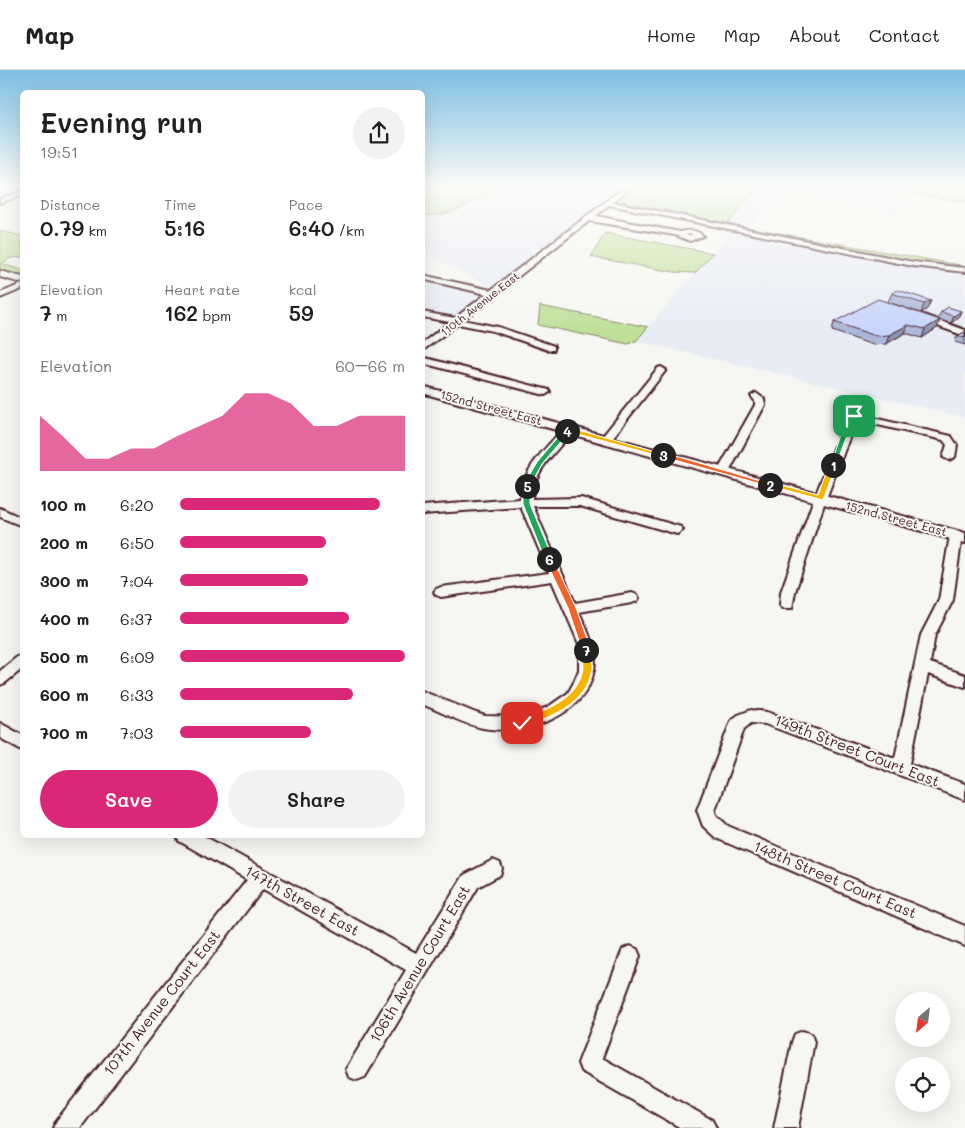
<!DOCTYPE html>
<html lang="en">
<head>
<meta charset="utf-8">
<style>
  :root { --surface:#fff; --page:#f2f2f2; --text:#202124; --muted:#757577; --line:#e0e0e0; --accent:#db2777 }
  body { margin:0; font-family:Mali,sans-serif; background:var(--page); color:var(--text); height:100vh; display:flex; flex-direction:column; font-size:19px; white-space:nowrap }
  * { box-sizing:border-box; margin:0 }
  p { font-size:16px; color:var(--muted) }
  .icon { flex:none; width:28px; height:28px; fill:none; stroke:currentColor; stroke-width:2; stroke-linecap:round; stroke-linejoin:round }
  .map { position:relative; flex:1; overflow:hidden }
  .drawer { position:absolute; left:20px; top:20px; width:405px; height:748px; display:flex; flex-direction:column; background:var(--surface); border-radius:8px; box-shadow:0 5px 20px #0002 }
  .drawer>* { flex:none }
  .needle { width:32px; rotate:208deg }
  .buttons { position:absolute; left:895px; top:922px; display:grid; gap:10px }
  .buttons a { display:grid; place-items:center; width:55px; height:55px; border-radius:50%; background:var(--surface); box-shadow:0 5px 20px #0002; font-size:25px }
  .pin { position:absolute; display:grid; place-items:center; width:42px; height:42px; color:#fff; margin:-21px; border-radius:10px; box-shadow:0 2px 8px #0006 }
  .km { position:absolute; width:25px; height:25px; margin:-12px; border-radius:50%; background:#222; color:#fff; font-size:14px; line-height:25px; text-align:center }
  .round { display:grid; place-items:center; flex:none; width:52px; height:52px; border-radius:26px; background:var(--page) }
  .headline { display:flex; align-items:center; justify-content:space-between; height:85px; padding:0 20px }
  h1 { font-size:28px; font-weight:600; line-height:38px }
  .stats { display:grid; grid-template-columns:repeat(3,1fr); gap:8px; height:85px; padding:5px 20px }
  .stats div { display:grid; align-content:center }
  .stats b { font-size:21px; font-weight:600 }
  .stats small { font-size:14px; font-weight:400 }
  .stats p { font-size:14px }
  .chart { height:140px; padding:10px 20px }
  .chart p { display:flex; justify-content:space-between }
  .chart svg { width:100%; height:90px; margin-top:5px; fill:var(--accent); opacity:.7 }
  .cta { display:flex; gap:10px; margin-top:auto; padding:10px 20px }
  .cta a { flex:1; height:58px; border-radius:30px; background:var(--accent); color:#fff; font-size:20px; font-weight:600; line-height:58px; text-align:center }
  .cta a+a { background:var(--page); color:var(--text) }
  ul { padding:0 20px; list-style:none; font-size:16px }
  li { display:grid; grid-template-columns:80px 60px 1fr; align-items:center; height:38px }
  li i { height:12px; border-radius:6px; background:var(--accent) }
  header { display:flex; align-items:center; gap:30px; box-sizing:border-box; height:70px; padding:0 25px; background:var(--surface); border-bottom:1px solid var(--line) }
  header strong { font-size:24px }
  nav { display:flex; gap:28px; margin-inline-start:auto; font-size:18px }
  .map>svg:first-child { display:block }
  .built { fill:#e8ecf5 }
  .green { fill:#bfe099; stroke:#848062 }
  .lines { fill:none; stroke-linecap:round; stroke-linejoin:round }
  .minor-casing { stroke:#4a1f2b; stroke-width:4 }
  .major-casing { stroke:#4a1f2b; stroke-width:4 }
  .minor { fill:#f6f6f2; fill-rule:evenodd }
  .major { fill:#f6f6f2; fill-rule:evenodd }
  .wall { fill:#abb7d9; stroke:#4a1f2b }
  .shaded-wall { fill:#8b95b0; stroke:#4a1f2b }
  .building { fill:#c7d5fc; stroke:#4a1f2b }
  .split-1 { fill:#22a559; stroke:#fff }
  .split-2 { fill:#f5b400; stroke:#fff }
  .split-3 { fill:#f0652b; stroke:#fff }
  .split-4 { fill:#f5b400; stroke:#fff }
  .split-5 { fill:#22a559; stroke:#fff }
  .split-6 { fill:#22a559; stroke:#fff }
  .split-7 { fill:#f0652b; stroke:#fff }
  .split-8 { fill:#f5b400; stroke:#fff }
  .labels { text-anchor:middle; stroke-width:4; stroke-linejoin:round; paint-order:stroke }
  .far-street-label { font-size:11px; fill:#4a1f2b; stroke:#f6f6f2 }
  .street-label { font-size:12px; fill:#4a1f2b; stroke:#f6f6f2 }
  .near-street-label { font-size:15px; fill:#4a1f2b; stroke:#f6f6f2 }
</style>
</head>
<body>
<header>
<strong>Map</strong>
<nav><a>Home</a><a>Map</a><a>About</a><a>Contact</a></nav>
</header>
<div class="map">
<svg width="965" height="1058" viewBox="0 0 965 1058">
  <rect width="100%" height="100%" fill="#f6f6f2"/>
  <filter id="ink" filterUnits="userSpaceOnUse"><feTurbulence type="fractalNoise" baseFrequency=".02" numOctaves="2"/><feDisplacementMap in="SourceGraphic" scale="10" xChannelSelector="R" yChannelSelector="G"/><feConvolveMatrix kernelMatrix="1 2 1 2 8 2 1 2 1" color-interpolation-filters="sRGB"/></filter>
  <g filter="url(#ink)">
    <!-- built -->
    <path class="built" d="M 452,115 L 625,115 L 491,217 L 423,182 L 422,131 Z
      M 760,115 L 911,115 L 898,143 L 791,125 L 746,157 L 726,154 Z
      M 732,161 L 916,197 L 965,203 L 965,347 L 636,271 Z
      M 423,211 L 482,224 L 448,252 L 423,246 Z"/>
    <!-- green -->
    <path class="green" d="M 423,115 L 507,115 C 501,118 494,119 489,122 C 464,136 453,147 423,145 Z
      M 639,115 L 694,115 L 689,120 C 699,123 704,124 711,115 L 760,115 L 727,154 L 960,195 L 960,198 L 913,192 L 697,150 L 621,131 Z
      M 911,115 L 965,115 L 965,132 L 907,123 Z
      M 0,161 L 22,166 L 22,187 L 11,188 L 2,194 L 22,200 L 22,206 L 0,199 Z
      M 605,163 L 713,183 L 695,203 L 674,202 L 591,187 Z
      M 540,236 L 648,257 L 636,271 L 628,274 L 538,255 Z"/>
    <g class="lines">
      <!-- minor casing -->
      <g class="minor-casing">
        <path id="minor" d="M 627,115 L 634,115 L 613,132 L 913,192 L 965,198 L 965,202 L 913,196 L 609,135 L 596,146 L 680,162 C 688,160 697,159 703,166 L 690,171 L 675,165 L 589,151 L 463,250 L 498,257 L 554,276 L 554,280 L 548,280 L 493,261 L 458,254 L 422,281 L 422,273 L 450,252 L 422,247 L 422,242 L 455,248 L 486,224 L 422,209 L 422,205 L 491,220 ZM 689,164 L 694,165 L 686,165 Z
          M 22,121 L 22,125 L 0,133 L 0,129 Z
          M 22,214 L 22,219 L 0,228 L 0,223 Z
          M 921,244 L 965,260 L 965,266 L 918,249 L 918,245 Z
          M 422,287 L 549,320 L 550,322 L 545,325 L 422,293 Z
          M 661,297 L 666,300 L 610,371 L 602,371 L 601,369 L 602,367 L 658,298 Z
          M 756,323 L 764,329 L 765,335 L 729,402 L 727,404 L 719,404 L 717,402 L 755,335 L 755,331 L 751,326 Z
          M 852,343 L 951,366 L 957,375 L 955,387 L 949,390 L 943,387 L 947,375 L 943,370 L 856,350 L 824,434 L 795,522 L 792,538 L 782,538 L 780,535 L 781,522 L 812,434 L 847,346 Z
          M 569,356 L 574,359 C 558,381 533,399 532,429 L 581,428 L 681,457 L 683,460 L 677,464 L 580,436 L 533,436 L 575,533 L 632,523 L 637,525 L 639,528 L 637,531 L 632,533 L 579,542 C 587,560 598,579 594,600 C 586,647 524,666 483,658 C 462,654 442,642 422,634 L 422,621 L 476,643 L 485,646 L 521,647 L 548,637 L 568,623 L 573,614 L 579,600 L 579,574 L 552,511 L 441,527 L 436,525 L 434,522 L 436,519 L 441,517 L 549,503 L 521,437 L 422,444 L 422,436 L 520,429 C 522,399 546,378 565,357 Z
          M 0,438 L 22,448 L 22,456 L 0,447 Z
          M 956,461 L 962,465 L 953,530 L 935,565 L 930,593 L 965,605 L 965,617 L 928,604 L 910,694 L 965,714 L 965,730 L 765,654 L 751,653 L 744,659 L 715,740 L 716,745 L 728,756 L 965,856 L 965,876 L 716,768 L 703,756 L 697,740 L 731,651 L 738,645 L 751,640 L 767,642 L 895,688 L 921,565 L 939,530 L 950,465 Z
          M 22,585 L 22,599 L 5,613 L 0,615 L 0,601 L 17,587 Z
          M 0,653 L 22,665 L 22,680 L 0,668 Z
          M 176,765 L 202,765 L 416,883 L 464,805 L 493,790 L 500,793 L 502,799 L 500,805 L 478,817 L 365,1007 L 357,1010 L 349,1007 L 346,999 L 406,900 L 263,819 L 80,1058 L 53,1058 L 57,1050 L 247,810 L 179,771 Z
          M 630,876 L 637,879 L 640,886 L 602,988 L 712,1050 L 716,1058 L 681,1058 L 581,1001 L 578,993 L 623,879 Z
          M 803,961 L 811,964 L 814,972 L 798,1058 L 774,1058 L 792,972 L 795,964 Z"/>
      </g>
      <!-- major casing -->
      <g class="major-casing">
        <path id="major" d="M 0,201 L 22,207 L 22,213 L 0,207 Z
          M 422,316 L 965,463 L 965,473 L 422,323 Z"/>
      </g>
      <!-- minor -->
      <use href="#minor" class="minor"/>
      <!-- major -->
      <use href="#major" class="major"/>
    </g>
    <!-- wall -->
    <path class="wall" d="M 892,223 L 931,231 L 927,239 L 921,243 L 888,232 Z
      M 961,241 L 958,248 L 951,253 L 940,250 L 937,258 L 922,268 L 905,263 L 886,274 L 873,275 L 832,261 L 834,252 L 938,249 L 941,242 Z
      M 965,262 L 965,275 L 955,272 L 957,266 Z"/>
    <!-- shaded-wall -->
    <path class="shaded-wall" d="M 931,231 L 927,239 L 921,243 L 924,234 Z
      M 961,241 L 958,248 L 951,253 L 954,246 Z
      M 940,250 L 937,258 L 922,268 L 925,259 Z
      M 908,255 L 905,263 L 886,274 L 889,265 Z"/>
    <!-- building -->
    <path class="building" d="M 898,220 L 931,231 L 924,234 L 892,223 Z
      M 878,229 L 940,250 L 925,259 L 908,255 L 889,265 L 876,266 L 834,252 Z
      M 948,237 L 961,241 L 954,246 L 941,242 Z
      M 965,262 L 965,268 L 957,266 Z"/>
  </g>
  <!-- sky -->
  <linearGradient id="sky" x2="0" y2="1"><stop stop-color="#7dbee3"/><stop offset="0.44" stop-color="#fbfbf9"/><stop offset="1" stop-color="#fbfbf9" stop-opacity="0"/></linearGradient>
  <rect width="965" height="263" fill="url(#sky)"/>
  <!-- split-1 -->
  <path class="split-1" d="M 852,345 L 857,346 L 853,349 L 836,395 L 830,397 L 847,348 Z"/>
  <!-- split-2 -->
  <path class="split-2" d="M 833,393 L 836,395 L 823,430 L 767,415 L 770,412 L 818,425 L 829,395 Z"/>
  <!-- split-3 -->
  <path class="split-3" d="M 660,383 L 665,383 L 774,415 L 768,416 L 660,386 Z"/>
  <!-- split-4 -->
  <path class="split-4" d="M 566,358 L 571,358 L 666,385 L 663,387 L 570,362 L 564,363 Z"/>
  <!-- split-5 -->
  <path class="split-5" d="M 564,360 L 570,361 L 542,394 L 529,418 L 524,418 L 523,416 L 537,392 Z"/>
  <!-- split-6 -->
  <path class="split-6" d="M 527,414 L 530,416 L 530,434 L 553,489 L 552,491 L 545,489 L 523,434 L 523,416 Z"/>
  <!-- split-7 -->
  <path class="split-7" d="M 547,487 L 553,489 L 576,538 L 591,580 L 589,582 L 583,582 L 582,580 L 568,538 L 545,489 Z"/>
  <!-- split-8 -->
  <path class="split-8" d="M 586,576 L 591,580 C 591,586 592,593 592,599 C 587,634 550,647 522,657 L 519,656 L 519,650 C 543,641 579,630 583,599 C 583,593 582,586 582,580 Z"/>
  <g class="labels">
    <!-- far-street labels -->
    <g class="far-street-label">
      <text transform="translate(480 234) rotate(-38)" y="4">110th Avenue East</text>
    </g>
    <!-- street labels -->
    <g class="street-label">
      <text transform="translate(491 338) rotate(15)" y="4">152nd Street East</text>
      <text transform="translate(896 449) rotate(15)" y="4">152nd Street East</text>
    </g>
    <!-- near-street labels -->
    <g class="near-street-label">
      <text transform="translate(857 681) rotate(21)" y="5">149th Street Court East</text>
      <text transform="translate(835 810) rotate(23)" y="5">148th Street Court East</text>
      <text transform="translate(302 831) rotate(29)" y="5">147th Street East</text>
      <text transform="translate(420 894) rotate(-59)" y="5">106th Avenue Court East</text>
      <text transform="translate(162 933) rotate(-52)" y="5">107th Avenue Court East</text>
    </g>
  </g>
</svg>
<div class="buttons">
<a><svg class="needle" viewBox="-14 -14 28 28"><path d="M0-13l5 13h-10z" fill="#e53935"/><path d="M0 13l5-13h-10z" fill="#757577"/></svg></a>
<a><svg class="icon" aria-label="locate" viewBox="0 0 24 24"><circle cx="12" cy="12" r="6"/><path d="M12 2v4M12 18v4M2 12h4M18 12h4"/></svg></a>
</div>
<div class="pin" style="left:854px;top:346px;background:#1e9e55"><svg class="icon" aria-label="arrive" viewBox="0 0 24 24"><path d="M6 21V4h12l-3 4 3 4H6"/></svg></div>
<div class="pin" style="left:522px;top:653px;background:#d93025"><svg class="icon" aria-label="check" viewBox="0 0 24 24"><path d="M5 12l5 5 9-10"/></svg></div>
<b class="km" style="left:833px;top:395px">1</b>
<b class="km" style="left:770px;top:415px">2</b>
<b class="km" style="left:663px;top:385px">3</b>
<b class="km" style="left:567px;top:361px">4</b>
<b class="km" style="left:527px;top:416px">5</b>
<b class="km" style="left:549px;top:489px">6</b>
<b class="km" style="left:586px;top:580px">7</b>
<section class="drawer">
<div class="headline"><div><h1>Evening run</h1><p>19:51</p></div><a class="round"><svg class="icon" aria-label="share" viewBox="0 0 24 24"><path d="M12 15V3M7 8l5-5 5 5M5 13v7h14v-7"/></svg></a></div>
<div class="stats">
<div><p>Distance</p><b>0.79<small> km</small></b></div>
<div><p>Time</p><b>5:16</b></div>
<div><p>Pace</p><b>6:40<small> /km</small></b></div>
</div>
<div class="stats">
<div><p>Elevation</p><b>7<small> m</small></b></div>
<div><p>Heart rate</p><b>162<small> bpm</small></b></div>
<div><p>kcal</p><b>59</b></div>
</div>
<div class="chart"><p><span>Elevation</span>60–66 m</p>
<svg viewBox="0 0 160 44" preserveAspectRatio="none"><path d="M0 44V17L10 27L20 38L30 38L40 33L50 33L60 27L70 22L80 17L90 6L100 6L110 11L120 22L130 22L140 17L150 17L160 17V44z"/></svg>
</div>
<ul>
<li><b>100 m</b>6:20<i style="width:89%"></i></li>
<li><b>200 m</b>6:50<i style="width:65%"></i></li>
<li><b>300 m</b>7:04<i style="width:57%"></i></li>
<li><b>400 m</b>6:37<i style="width:75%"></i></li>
<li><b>500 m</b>6:09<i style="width:100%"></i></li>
<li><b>600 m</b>6:33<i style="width:77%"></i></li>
<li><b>700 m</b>7:03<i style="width:58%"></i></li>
</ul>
<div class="cta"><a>Save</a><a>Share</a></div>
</section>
</div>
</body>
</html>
